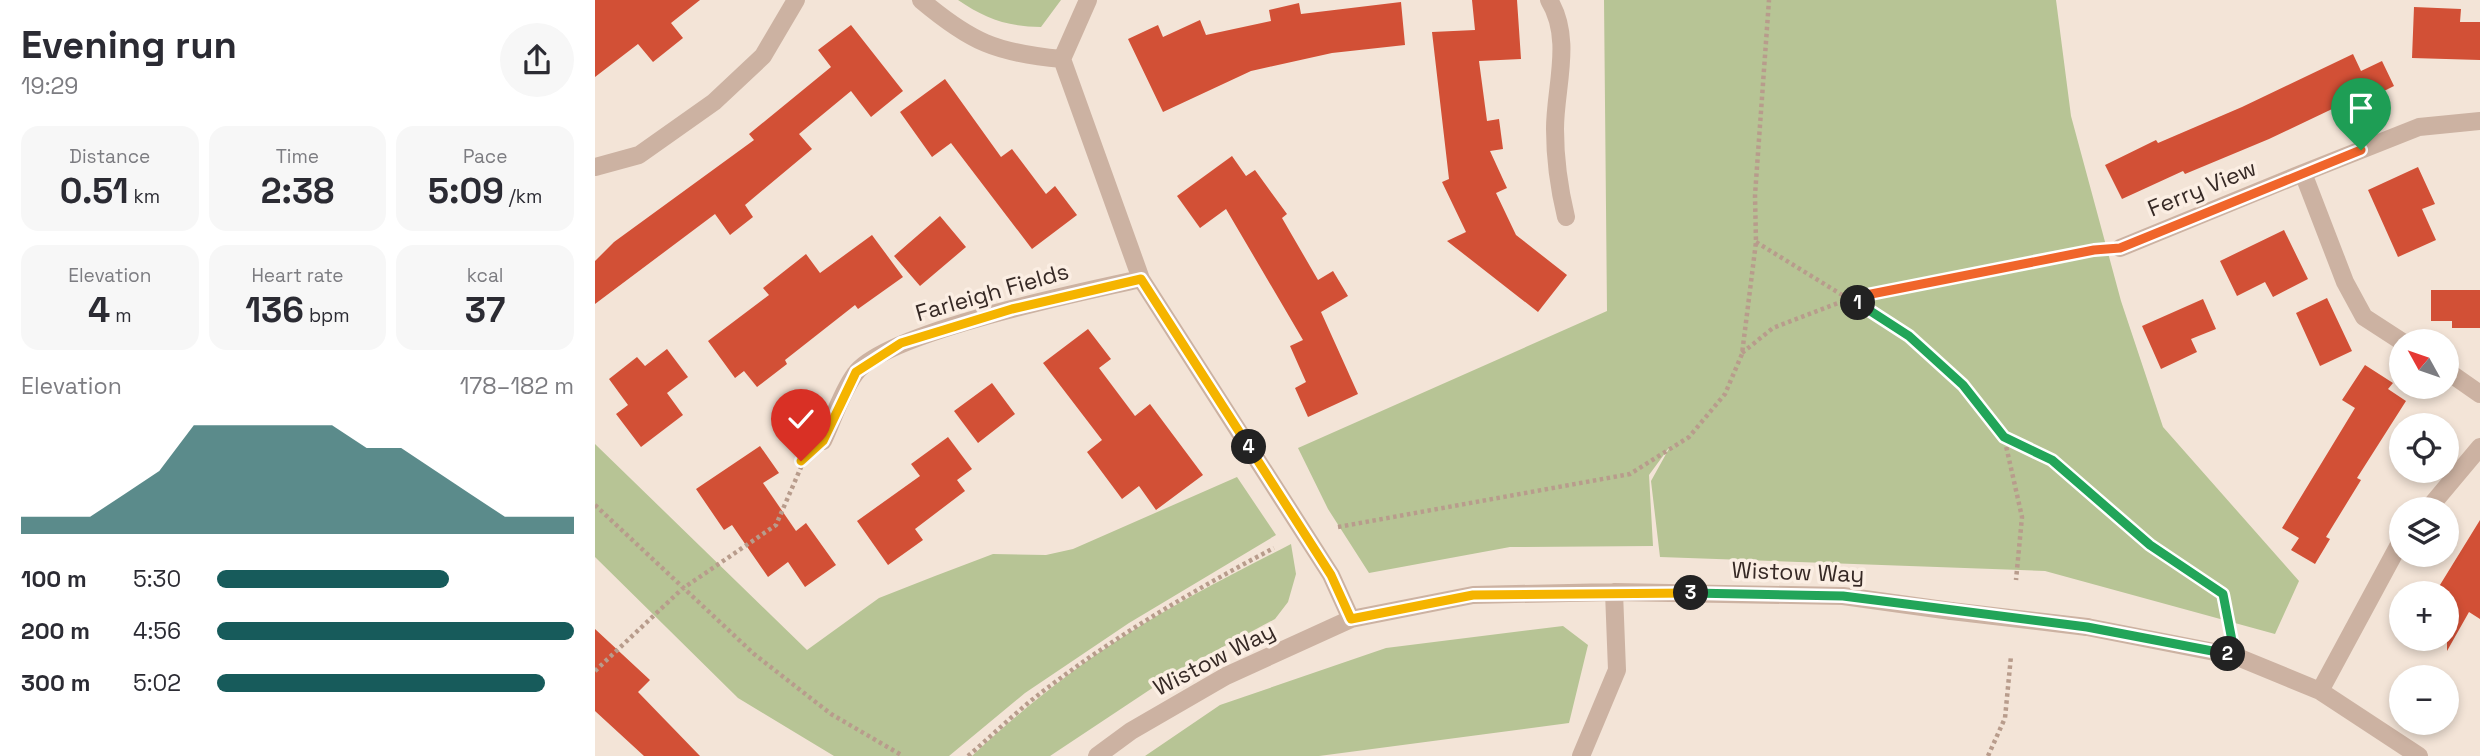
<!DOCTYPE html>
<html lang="en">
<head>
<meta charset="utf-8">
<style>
  :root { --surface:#fff; --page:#f7f7f7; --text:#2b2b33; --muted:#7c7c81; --accent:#175b5b }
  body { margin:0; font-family:"Space Grotesk",sans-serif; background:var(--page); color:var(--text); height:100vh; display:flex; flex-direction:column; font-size:26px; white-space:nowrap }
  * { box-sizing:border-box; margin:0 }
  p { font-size:23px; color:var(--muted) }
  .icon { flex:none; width:38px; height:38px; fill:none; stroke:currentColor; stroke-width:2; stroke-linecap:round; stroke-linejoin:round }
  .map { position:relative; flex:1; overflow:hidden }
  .drawer { display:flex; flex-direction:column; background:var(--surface); width:595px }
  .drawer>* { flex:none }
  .needle { width:46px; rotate:310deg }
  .buttons { position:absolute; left:1794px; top:329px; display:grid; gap:14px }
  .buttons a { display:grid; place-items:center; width:70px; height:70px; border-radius:50%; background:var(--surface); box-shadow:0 4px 10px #0003; font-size:35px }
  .pin { position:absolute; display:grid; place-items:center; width:60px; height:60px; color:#fff; margin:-72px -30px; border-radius:50% 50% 50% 0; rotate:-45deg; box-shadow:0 0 7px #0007 }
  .pin .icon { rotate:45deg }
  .km { position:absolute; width:35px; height:35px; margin:-18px; border-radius:50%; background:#222; color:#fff; font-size:19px; line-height:35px; text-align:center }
  .round { display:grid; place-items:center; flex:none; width:74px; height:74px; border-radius:37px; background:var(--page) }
  .headline { display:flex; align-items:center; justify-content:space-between; height:119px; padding:0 21px }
  h1 { font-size:38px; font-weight:800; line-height:52px }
  .stats { display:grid; grid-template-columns:repeat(3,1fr); gap:10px; height:119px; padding:7px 21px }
  .stats div { display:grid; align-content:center; border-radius:18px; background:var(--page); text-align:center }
  .stats b { font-size:35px; font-weight:800 }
  .stats small { font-size:19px; font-weight:400 }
  .stats p { font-size:19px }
  .chart { height:196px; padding:14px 21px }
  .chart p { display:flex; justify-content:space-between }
  .chart svg { width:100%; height:126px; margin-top:7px; fill:var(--accent); opacity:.7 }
  ul { padding:0 21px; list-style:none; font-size:23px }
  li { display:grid; grid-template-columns:112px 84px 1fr; align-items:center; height:52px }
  li i { height:18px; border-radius:9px; background:var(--accent) }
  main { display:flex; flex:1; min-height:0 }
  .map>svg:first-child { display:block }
  .green { fill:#b7c495 }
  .building { fill:#d25036 }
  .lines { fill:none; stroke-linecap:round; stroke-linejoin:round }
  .path { stroke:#b89c8c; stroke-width:4.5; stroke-dasharray:3.5 3.5; stroke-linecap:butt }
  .minor { stroke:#ccb2a2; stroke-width:18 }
  .minor-bridge { stroke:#ccb2a2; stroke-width:18 }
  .split-1-casing { stroke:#fff; stroke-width:14 }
  .split-2-casing { stroke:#fff; stroke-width:14 }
  .split-3-casing { stroke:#fff; stroke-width:14 }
  .split-4-casing { stroke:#fff; stroke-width:14 }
  .split-5-casing { stroke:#fff; stroke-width:14 }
  .split-1 { stroke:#f0652b; stroke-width:9 }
  .split-2 { stroke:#22a559; stroke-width:9 }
  .split-3 { stroke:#22a559; stroke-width:9 }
  .split-4 { stroke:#f5b400; stroke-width:9 }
  .split-5 { stroke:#f5b400; stroke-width:9 }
  .labels { text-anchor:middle; stroke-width:7; stroke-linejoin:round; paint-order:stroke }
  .street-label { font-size:23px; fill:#362925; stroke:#fbeee3 }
</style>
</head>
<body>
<main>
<section class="drawer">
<div class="headline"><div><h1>Evening run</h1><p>19:29</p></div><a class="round"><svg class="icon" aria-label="share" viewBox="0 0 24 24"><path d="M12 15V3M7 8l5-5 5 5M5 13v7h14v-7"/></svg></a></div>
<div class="stats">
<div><p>Distance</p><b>0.51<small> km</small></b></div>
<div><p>Time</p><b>2:38</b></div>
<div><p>Pace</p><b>5:09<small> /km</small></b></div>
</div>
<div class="stats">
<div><p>Elevation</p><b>4<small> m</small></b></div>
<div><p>Heart rate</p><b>136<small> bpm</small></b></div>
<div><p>kcal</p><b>37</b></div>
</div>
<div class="chart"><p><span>Elevation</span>178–182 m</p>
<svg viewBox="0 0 160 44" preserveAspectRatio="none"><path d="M0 44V38L10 38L20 38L30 30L40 22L50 6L60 6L70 6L80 6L90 6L100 14L110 14L120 22L130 30L140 38L150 38L160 38V44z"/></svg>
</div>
<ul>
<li><b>100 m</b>5:30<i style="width:65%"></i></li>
<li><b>200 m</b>4:56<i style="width:100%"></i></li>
<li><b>300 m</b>5:02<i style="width:92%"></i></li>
</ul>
</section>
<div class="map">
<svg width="1885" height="756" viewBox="0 0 1885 756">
  <rect width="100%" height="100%" fill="#f3e4d7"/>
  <!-- green -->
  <path class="green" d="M 363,0 L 466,0 L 446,27 C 413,27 389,18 363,0 Z
    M 1009,0 L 1461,0 L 1476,116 L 1526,301 L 1568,427 L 1704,581 L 1680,634 L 1450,571 L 1065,557 L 1056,481 L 1076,445 L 1054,475 L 1058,546 L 915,547 L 774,573 L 733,509 L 703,448 L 1012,311 Z
    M 0,444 L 212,650 L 284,598 L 340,576 L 398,554 L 451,555 L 478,549 L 642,477 L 681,535 L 534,623 L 430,693 L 354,756 L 239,756 L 143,698 L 0,557 Z
    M 696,544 L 701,574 L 693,602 L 680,619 L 583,671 L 455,756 L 377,756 C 422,714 472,673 523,640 C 578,604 638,574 696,544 Z
    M 968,626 L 993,645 L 974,723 L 724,756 L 550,756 L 625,705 L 791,648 Z"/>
  <!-- building -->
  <path class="building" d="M 0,0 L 105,0 L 76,23 L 88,38 L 58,62 L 43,44 L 0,77 Z
    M 877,0 L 922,0 L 926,59 L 884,61 L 892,121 L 904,119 L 908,149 L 895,151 L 912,188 L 901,193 L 921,235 L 972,275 L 943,312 L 852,241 L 871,232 L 847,182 L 854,179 L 837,32 L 880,30 Z
    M 806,2 L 810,45 L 737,53 L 656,71 L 568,112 L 533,39 L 563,25 L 568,37 L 605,20 L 611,35 L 676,21 L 674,10 L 704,3 L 706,14 Z
    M 1819,7 L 1866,9 L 1865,22 L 1885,22 L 1885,60 L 1817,58 Z
    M 256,25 L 308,91 L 276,117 L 256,91 L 204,134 L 217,149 L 150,205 L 158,217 L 135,235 L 120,214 L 0,304 L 0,261 L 19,242 L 159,140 L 154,134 L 236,67 L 223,50 Z
    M 1758,54 L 1766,71 L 1787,61 L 1799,86 L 1759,106 L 1756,100 L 1674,139 L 1590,174 L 1588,171 L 1527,199 L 1510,165 L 1561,140 L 1563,143 L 1647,107 Z
    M 350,79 L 406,157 L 417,149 L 451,194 L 460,186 L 482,215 L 437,249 L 356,143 L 337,157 L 305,112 Z
    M 637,156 L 651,176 L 660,170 L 692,214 L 687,218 L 723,280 L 738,271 L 753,296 L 726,312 L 763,394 L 713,417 L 700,388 L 711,382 L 695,346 L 708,340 L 631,209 L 605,228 L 582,196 Z
    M 1823,167 L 1840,204 L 1827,209 L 1841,240 L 1803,257 L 1773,190 Z
    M 345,216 L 371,247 L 325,286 L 299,256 Z
    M 1689,230 L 1713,279 L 1678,297 L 1670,282 L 1642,296 L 1625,261 Z
    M 277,235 L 308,277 L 263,309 L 260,305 L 190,360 L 192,364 L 162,387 L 149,371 L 140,378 L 113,341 L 174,295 L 168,288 L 211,254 L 225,273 Z
    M 1836,290 L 1885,290 L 1885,328 L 1857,328 L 1857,321 L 1836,321 Z
    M 1732,298 L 1757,351 L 1725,366 L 1701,313 Z
    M 1608,299 L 1621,329 L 1596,339 L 1602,352 L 1566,369 L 1547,326 Z
    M 493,329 L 516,359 L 504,368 L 540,416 L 555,404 L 608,475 L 561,510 L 544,486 L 527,499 L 492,452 L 507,440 L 448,363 Z
    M 72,349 L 93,377 L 72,393 L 88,415 L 46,447 L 21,414 L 33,405 L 14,379 L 42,357 L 50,366 Z
    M 1770,365 L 1798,383 L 1793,389 L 1811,401 L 1762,478 L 1766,480 L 1731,537 L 1735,539 L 1720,564 L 1696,550 L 1704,538 L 1687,528 L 1760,408 L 1747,400 Z
    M 397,383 L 420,414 L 383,443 L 359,411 Z
    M 353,437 L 377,469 L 362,480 L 370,491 L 320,529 L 328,540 L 293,565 L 262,521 L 325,476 L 316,464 Z
    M 165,446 L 184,473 L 168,483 L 201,531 L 211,523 L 241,565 L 210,587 L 193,562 L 173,577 L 137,525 L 129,530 L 101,489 Z
    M 1885,520 L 1885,619 L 1874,612 L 1852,651 L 1852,593 L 1840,593 Z
    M 0,629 L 55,680 L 43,692 L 105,756 L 49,756 L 0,711 Z"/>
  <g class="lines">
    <!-- path -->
    <path class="path" d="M 1161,242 L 1314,336 L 1368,385 L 1409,437 L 1427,517 L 1421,580
      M 1147,353 L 1178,328 L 1256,298 L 1501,250
      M 1410,438 L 1457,460 L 1555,545 L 1628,594 L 1634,626
      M 0,505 L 159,654 L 236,714 L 308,756
      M 743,527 L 1035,474 L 1094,437 L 1130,394 L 1147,354 L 1161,242 L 1160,195 L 1174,0
      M 0,671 L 87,589 L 181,525 L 210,458
      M 373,756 C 400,733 426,707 455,686 C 525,633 601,589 679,548
      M 1393,756 L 1410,718 L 1416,656"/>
    <!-- minor -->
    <path class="minor" d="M 326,0 C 376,42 401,53 467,59
      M 493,0 L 467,59 L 546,279 L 736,575 L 756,619
      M 954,0 C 978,39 960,87 960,129 C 960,159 964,188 971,217
      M 0,167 L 44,155 L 119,102 L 168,56 L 201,0
      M 1525,248 L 1708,173
      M 1806,341 L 1769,317 L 1750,282 L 1708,173 L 1824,127 L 1885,121
      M 1852,371 L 1885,394
      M 228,441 C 238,420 246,393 260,374 C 289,332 491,291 546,279
      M 1833,509 L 1885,447
      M 1492,627 L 1640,656 L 1725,691 L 1824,756
      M 1725,691 L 1806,541
      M 502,756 L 536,731 L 631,676 L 756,619 L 878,595 L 1019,592 L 1248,596 L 1356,611
      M 986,756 L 1022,670 L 1019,592"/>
    <!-- minor-bridge -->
    <path class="minor-bridge" d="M 1356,611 L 1492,627"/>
  </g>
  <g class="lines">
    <!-- split-1 casing -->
    <g class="split-1-casing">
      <path id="split-1" d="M 1263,303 L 1256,298 L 1499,250 L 1525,248 L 1766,150"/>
    </g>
    <!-- split-2 casing -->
    <g class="split-2-casing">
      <path id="split-2" d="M 1263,303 L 1314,336 L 1368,385 L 1409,437 L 1457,460 L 1555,545 L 1628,594 L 1640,656 L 1633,654"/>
    </g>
    <!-- split-3 casing -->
    <g class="split-3-casing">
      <path id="split-3" d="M 1096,593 L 1248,596 L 1492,627 L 1633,654"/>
    </g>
    <!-- split-4 casing -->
    <g class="split-4-casing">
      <path id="split-4" d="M 654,447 L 736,575 L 756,619 L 878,595 L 1096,593"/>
    </g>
    <!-- split-5 casing -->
    <g class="split-5-casing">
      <path id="split-5" d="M 206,461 L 228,441 L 261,372 L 306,343 L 417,309 L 546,279 L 654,447"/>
    </g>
    <!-- split-1 -->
    <use href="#split-1" class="split-1"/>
    <!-- split-2 -->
    <use href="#split-2" class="split-2"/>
    <!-- split-3 -->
    <use href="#split-3" class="split-3"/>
    <!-- split-4 -->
    <use href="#split-4" class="split-4"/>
    <!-- split-5 -->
    <use href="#split-5" class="split-5"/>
  </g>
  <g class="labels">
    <!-- street labels -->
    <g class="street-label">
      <text transform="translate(1607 188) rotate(-22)" y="8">Ferry View</text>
      <text transform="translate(397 292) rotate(-16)" y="8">Farleigh Fields</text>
      <text transform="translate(1203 572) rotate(2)" y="8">Wistow Way</text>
      <text transform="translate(619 659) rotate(-27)" y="8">Wistow Way</text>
    </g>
  </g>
</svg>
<div class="buttons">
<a><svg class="needle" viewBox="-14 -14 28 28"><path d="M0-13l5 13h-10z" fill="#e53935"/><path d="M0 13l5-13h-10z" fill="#7c7c81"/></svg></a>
<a><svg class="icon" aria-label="locate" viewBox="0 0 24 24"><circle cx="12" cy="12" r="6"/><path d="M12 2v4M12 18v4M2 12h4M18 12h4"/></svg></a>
<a><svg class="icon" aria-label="layers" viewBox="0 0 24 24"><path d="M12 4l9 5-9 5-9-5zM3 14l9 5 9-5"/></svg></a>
<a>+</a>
<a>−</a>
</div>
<div class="pin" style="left:1766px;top:150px;background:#1e9e55"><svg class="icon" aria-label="arrive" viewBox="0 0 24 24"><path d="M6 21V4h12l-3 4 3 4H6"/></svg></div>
<div class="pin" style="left:206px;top:461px;background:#d93025"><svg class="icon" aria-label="check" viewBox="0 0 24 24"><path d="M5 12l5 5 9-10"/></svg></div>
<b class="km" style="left:1263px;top:303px">1</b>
<b class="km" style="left:1633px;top:654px">2</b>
<b class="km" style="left:1096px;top:593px">3</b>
<b class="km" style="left:654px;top:447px">4</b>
</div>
</main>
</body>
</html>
